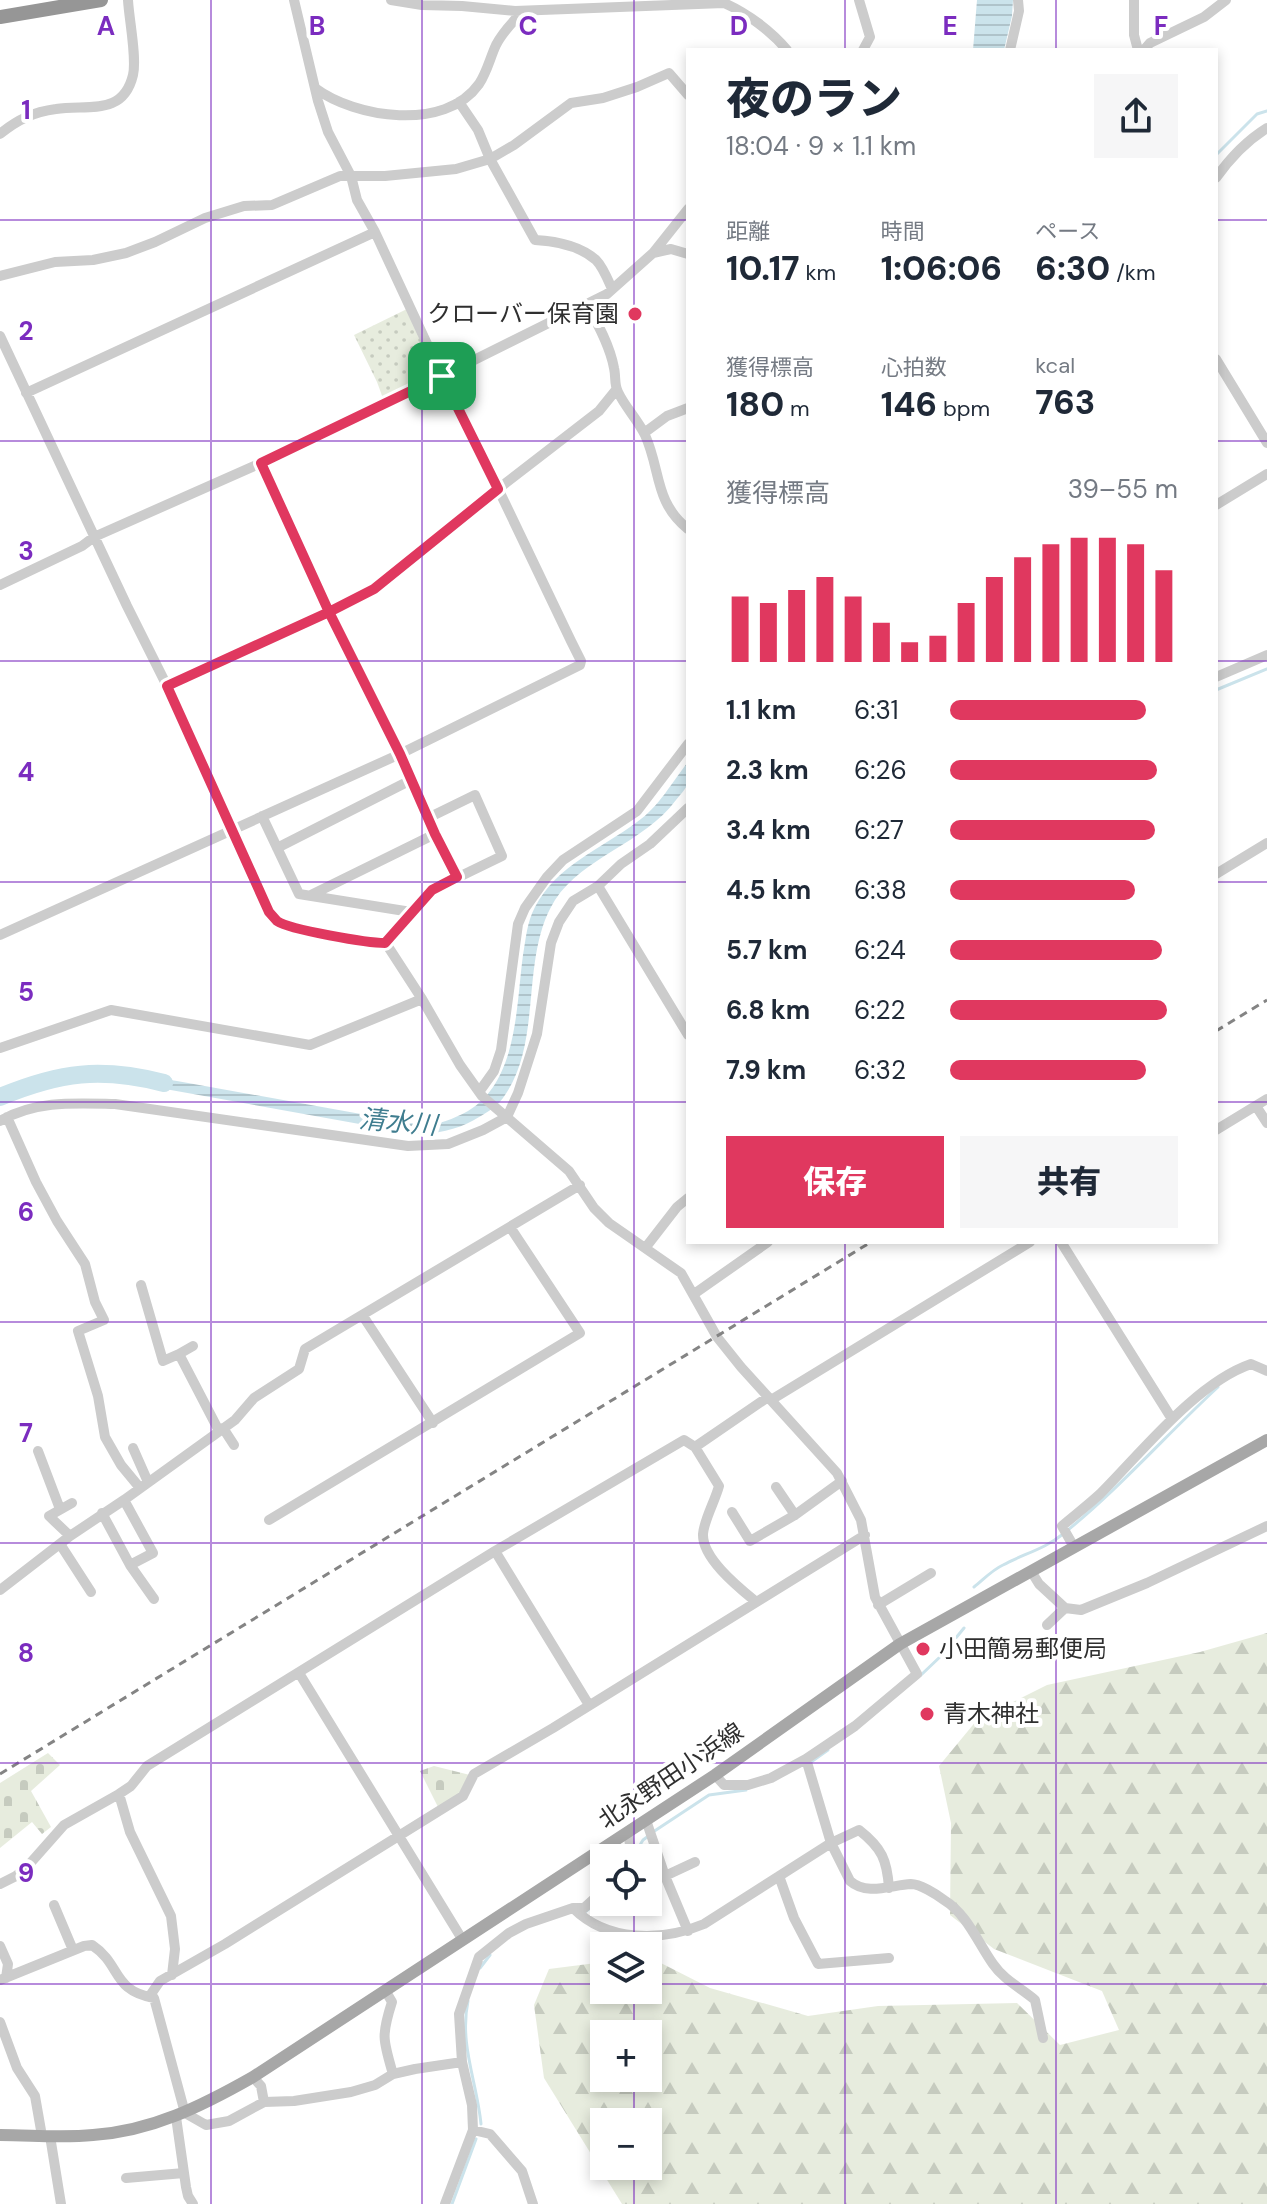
<!DOCTYPE html>
<html lang="ja">
<head>
<meta charset="utf-8">
<style>
  :root { --surface:#fff; --page:#f6f6f7; --text:#1f2937; --muted:#747a83; --accent:#e0385f }
  body { margin:0; font-family:"DM Sans","Noto Sans JP",sans-serif; background:var(--page); color:var(--text); height:100vh; display:flex; flex-direction:column; font-size:30px; white-space:nowrap }
  * { box-sizing:border-box; margin:0 }
  p { font-size:26px; color:var(--muted) }
  .icon { flex:none; width:44px; height:44px; fill:none; stroke:currentColor; stroke-width:2; stroke-linecap:round; stroke-linejoin:round }
  .map { position:relative; flex:1; overflow:hidden }
  .panel { position:absolute; left:686px; top:48px; width:532px; height:1196px; display:flex; flex-direction:column; background:var(--surface); border-radius:0px; box-shadow:0 4px 12px #0003 }
  .panel>* { flex:none }
  .tools { position:absolute; left:590px; top:1844px; display:grid; gap:16px }
  .tools a { display:grid; place-items:center; width:72px; height:72px; border-radius:0px; background:var(--surface); box-shadow:0 4px 12px #0003; font-size:40px }
  .pin { position:absolute; display:grid; place-items:center; width:68px; height:68px; color:#fff; margin:-34px; border-radius:16px; box-shadow:0 4px 12px #0006 }
  .round { display:grid; place-items:center; flex:none; width:84px; height:84px; border-radius:0px; background:var(--page) }
  .headline { display:flex; align-items:center; justify-content:space-between; height:136px; padding:0 40px }
  h1 { font-size:44px; font-weight:800; line-height:60px }
  .figures { display:grid; grid-template-columns:repeat(3,1fr); gap:12px; height:136px; padding:8px 40px }
  .figures div { display:grid; align-content:center }
  .figures b { font-size:34px; font-weight:800 }
  .figures small { font-size:22px; font-weight:400 }
  .figures p { font-size:22px }
  .chart { height:224px; padding:16px 40px }
  .chart p { display:flex; justify-content:space-between }
  .chart svg { width:100%; height:144px; margin-top:8px; stroke:var(--accent); stroke-width:6 }
  .cta { display:flex; gap:16px; margin-top:auto; padding:16px 40px }
  .cta a { flex:1; height:92px; border-radius:0px; background:var(--accent); color:#fff; font-size:32px; font-weight:800; line-height:92px; text-align:center }
  .cta a+a { background:var(--page); color:var(--text) }
  ul { padding:0 40px; list-style:none; font-size:26px }
  li { display:grid; grid-template-columns:128px 96px 1fr; align-items:center; height:60px }
  li i { height:20px; border-radius:10px; background:var(--accent) }
  .map>svg:first-child { display:block }
  .forest { fill:url(#forest-firs); fill-rule:evenodd }
  .cemetery { fill:url(#cemetery-stones) }
  .park { fill:url(#park-dots) }
  .water { fill:url(#water-rules) }
  .lines { fill:none; stroke-linecap:round; stroke-linejoin:round }
  .stream { stroke:#cbe3eb; stroke-width:3 }
  .river { stroke:#cbe3eb; stroke-width:18 }
  .minor { stroke:#ccc; stroke-width:10 }
  .major { stroke:#a7a7a7; stroke-width:12 }
  .highway { stroke:#969696; stroke-width:14 }
  .rail { stroke:#848484; stroke-width:3; stroke-dasharray:8 6; stroke-linecap:butt }
  .route-casing { stroke:#fff; stroke-width:16 }
  .route { stroke:#e0385f; stroke-width:10 }
  .grid { fill:none; stroke:#7b2cbf; stroke-width:2; stroke-opacity:0.55 }
  .poi-dot { fill:#e0385f; stroke:#fff; stroke-width:3 }
  .labels { text-anchor:middle; stroke-width:8; stroke-linejoin:round; paint-order:stroke }
  .poi-label { font-size:24px; fill:#2f2f2f; stroke:#fff; text-anchor:start }
  .street-label { font-size:24px; fill:#2f2f2f; stroke:#fff }
  .water-label { font-size:26px; font-style:italic; fill:#3f7d8f; stroke:#fff }
  .grid-label { font-size:26px; text-anchor:middle; font-weight:bold; fill:#7b2cbf; stroke:#fff; stroke-width:8; stroke-linejoin:round; paint-order:stroke }
</style>
</head>
<body>
<div class="map">
<svg width="1267" height="2204" viewBox="0 0 1267 2204">
  <defs>
    <pattern id="forest-firs" width="22" height="20" patternUnits="userSpaceOnUse" patternTransform="scale(2)"><rect width="22" height="20" fill="#e7ecde"/><path d="M5 1l3.5 6h-7zM16 11l3.5 6h-7z" fill="#c6cbbf"/></pattern>
    <pattern id="cemetery-stones" width="16" height="16" patternUnits="userSpaceOnUse" patternTransform="scale(2)"><rect width="16" height="16" fill="#e7ecde"/><path d="M2 7V4a2 2 0 0 1 4 0v3zM10 15v-3a2 2 0 0 1 4 0v3z" fill="#c6cbbf"/></pattern>
    <pattern id="park-dots" width="8" height="8" patternUnits="userSpaceOnUse" patternTransform="scale(2)"><rect width="8" height="8" fill="#e7ecde"/><path d="M2 2h.1M6 6h.1" fill="none" stroke="#c6cbbf" stroke-width="1.8" stroke-linecap="round"/></pattern>
    <pattern id="water-rules" width="6" height="5" patternUnits="userSpaceOnUse" patternTransform="scale(2)"><rect width="6" height="5" fill="#cbe3eb"/><path d="M0 2.5h6" fill="none" stroke="#afc3ca"/></pattern>
  </defs>
  <rect width="100%" height="100%" fill="#fff"/>
  <!-- forest -->
  <path class="forest" d="M 1267,1633 L 1267,2204 L 622,2204 L 544,2078 L 534,2005 L 549,1969 L 604,1962 L 604,1990 L 648,1990 L 648,1958 L 651,1958 L 710,1988 L 808,2016 L 878,2006 L 1017,2003 L 1060,2045 L 1119,2030 L 1102,1991 L 994,1949 L 950,1915 L 951,1823 L 939,1766 L 977,1720 L 1047,1685 L 1200,1652 ZM 604,2034 L 648,2034 L 648,2078 L 604,2078 ZM 604,2122 L 648,2122 L 648,2166 L 604,2166 Z"/>
  <!-- cemetery -->
  <path class="cemetery" d="M 48,1753 L 60,1765 L 31,1791 L 51,1827 L 42,1834 L 32,1822 L 0,1848 L 0,1783 Z
    M 434,1766 L 470,1775 L 460,1794 L 438,1807 L 420,1771 Z"/>
  <!-- park -->
  <path class="park" d="M 409,308 L 442,376 L 384,401 L 377,382 L 354,335 Z"/>
  <!-- water -->
  <path class="water" d="M 977,0 L 1013,0 L 1012,16 L 1004,50 L 973,50 Z
    M 688,762 C 688,769 690,779 687,785 C 685,790 679,796 676,800 C 643,844 584,856 555,900 C 519,957 544,1042 503,1098 C 496,1108 484,1114 474,1120 C 456,1130 436,1134 415,1134 L 154,1087 L 142,1079 L 143,1076 L 177,1081 L 422,1125 C 439,1125 453,1119 468,1111 C 518,1081 516,1006 523,955 C 526,938 527,922 535,907 C 557,865 601,849 637,822 C 659,807 672,782 688,762 Z"/>
  <g class="lines">
    <!-- stream -->
    <path class="stream" d="M 1216,155 L 1257,114 L 1267,111
      M 1216,690 L 1267,669
      M 974,1587 C 983,1580 992,1570 1003,1565 C 1023,1554 1045,1549 1063,1534 C 1118,1490 1166,1435 1218,1387
      M 921,1675 L 942,1655 L 964,1628
      M 811,1762 L 828,1750
      M 653,1832 L 709,1795 L 746,1790
      M 635,1853 L 643,1840 L 647,1837
      M 585,1912 L 604,1897
      M 480,1968 L 490,1955
      M 468,2001 C 459,2044 477,2082 481,2124
      M 452,2204 L 476,2139"/>
    <!-- river -->
    <path class="river" d="M 0,1097 C 60,1072 101,1067 164,1083"/>
    <!-- minor -->
    <path class="minor" d="M 391,0 L 422,5 L 462,6 L 515,11 L 724,3 C 747,13 771,31 787,50
      M 859,0 L 870,37 L 863,50
      M 1134,0 L 1134,35 L 1138,50
      M 1010,50 L 1019,11 L 1018,0
      M 1144,50 L 1150,43 L 1204,17 L 1226,0
      M 315,88 C 355,118 445,132 479,84 C 487,72 490,58 496,45 C 503,31 513,22 523,11
      M 459,102 L 478,130 L 490,159 L 535,240 C 556,241 580,246 596,260 C 603,267 608,280 612,289
      M 0,134 C 17,120 33,112 56,109 C 87,104 123,117 133,75 C 137,58 129,19 128,0
      M 1216,178 C 1230,158 1246,141 1267,128
      M 653,253 L 671,249 L 688,254
      M 0,276 L 55,262 L 93,260 L 126,253 L 155,242 L 205,218 L 244,206 L 272,205 L 340,176 L 385,176 L 456,169 L 490,159 L 514,145 L 571,103 L 603,98 L 637,87 L 669,73 L 688,95
      M 587,305 C 598,324 610,346 614,368 C 616,376 614,385 618,392 C 625,407 638,420 645,435 C 661,470 654,502 688,529
      M 0,336 L 127,606 L 167,686 L 269,912 L 277,921 L 289,927 L 387,945 L 422,999 L 460,1065 L 482,1096 L 569,1171 L 594,1208 L 609,1223 L 681,1273 L 717,1337 L 741,1367 L 837,1473 L 861,1520 L 875,1597 L 917,1674 L 855,1726 L 806,1759 L 771,1778 L 748,1785 L 724,1785 L 715,1775
      M 1216,359 L 1267,443
      M 26,393 L 375,232
      M 644,433 L 667,416 L 688,408
      M 261,463 L 329,612 L 400,754 L 435,834 L 457,877
      M 1216,505 L 1267,474
      M 0,585 L 82,546 L 94,537 L 261,463 L 442,376 L 607,294 L 653,253 L 688,209
      M 1216,677 L 1267,655
      M 167,686 L 329,612 L 374,589 L 498,489 L 599,411 L 616,390
      M 262,816 L 299,894 L 411,912
      M 277,848 L 411,780
      M 1216,874 L 1267,843
      M 598,886 L 688,1035
      M 311,895 L 435,834
      M 0,935 L 400,754 L 580,665 L 581,661 L 571,641 L 471,432 L 442,376 L 375,232 L 357,200 L 351,176 L 328,132 L 318,101 L 294,0
      M 385,943 L 432,890 L 502,856 L 475,795 L 428,818
      M 0,1048 L 111,1010 L 310,1045 L 422,999
      M 479,1092 L 494,1071 L 501,1050 L 518,924 L 525,908 L 547,877 L 563,860 L 637,811 L 688,744
      M 1256,1106 L 1267,1123
      M 7,1117 L 36,1182 L 57,1221 L 85,1264 L 95,1302 L 104,1320 L 78,1331 L 98,1396 L 105,1437 L 121,1465 L 140,1488
      M 0,1121 C 36,1100 75,1103 115,1104 L 408,1146 L 448,1144 L 483,1130 L 507,1117 L 518,1093 L 537,1034 L 551,943 L 559,922 L 573,901 L 598,886 L 621,864 L 650,844 L 688,808
      M 1216,1130 L 1267,1099
      M 1061,1242 L 1172,1419
      M 646,1247 L 677,1207 L 688,1198
      M 141,1285 L 163,1361 L 179,1354 L 219,1431
      M 694,1294 L 768,1242
      M 363,1316 L 433,1423
      M 179,1354 L 193,1346
      M 771,1400 L 1030,1242
      M 223,1428 L 234,1445
      M 695,1447 L 768,1397
      M 133,1448 L 148,1482
      M 38,1451 L 60,1509
      M 776,1487 L 795,1515
      M 124,1500 L 153,1553 L 130,1565
      M 732,1512 L 750,1541 L 795,1515 L 842,1481
      M 102,1513 L 130,1565 L 154,1599
      M 269,1520 L 580,1333 L 510,1227
      M 70,1536 L 49,1516 L 72,1503
      M 60,1544 L 91,1592
      M 1074,1547 L 1062,1526 C 1075,1515 1088,1505 1100,1494 C 1142,1452 1196,1383 1251,1364 L 1267,1371
      M 495,1551 L 589,1705
      M 1031,1571 L 1039,1584 L 1065,1608 L 1081,1610 L 1147,1583 L 1267,1526
      M 0,1590 L 70,1536 L 124,1500 L 235,1420 L 254,1398 L 299,1369 L 305,1349 L 580,1185
      M 878,1605 L 931,1573
      M 1047,1625 L 1065,1608
      M 299,1673 L 462,1939
      M 119,1794 L 130,1832 L 171,1916 L 175,1949 L 172,1975
      M 646,1820 L 665,1876 L 688,1931
      M 627,1858 L 631,1851 L 628,1832
      M 665,1876 L 695,1862
      M 779,1876 L 794,1918 L 818,1964 L 889,1958
      M 0,1884 L 16,1876 L 26,1868 L 64,1825 L 119,1794 L 131,1786 L 147,1766 L 495,1551 L 684,1440 L 695,1447 L 719,1486 C 715,1501 704,1520 703,1534 C 702,1558 738,1587 755,1601
      M 889,1888 C 887,1860 882,1848 859,1830 L 831,1843 L 850,1881 C 867,1896 891,1885 911,1884 C 920,1884 936,1894 944,1900 C 967,1914 978,1943 993,1964 C 1004,1980 1021,1988 1035,2000 L 1043,2038
      M 54,1905 L 73,1950
      M 573,1908 C 607,1942 661,1942 704,1924 L 831,1843 L 806,1759
      M 0,1946 L 8,1964 L 6,1978
      M 0,1980 L 84,1946 L 92,1945 C 122,1965 111,1990 154,1998 L 185,2113 L 206,2125 L 229,2121 L 264,2102 L 294,2101 L 351,2092 L 375,2085 L 393,2074 L 415,2069 L 462,2062
      M 385,1990 L 392,2002 C 381,2036 383,2040 393,2074
      M 149,1997 L 160,1981 L 225,1944 L 463,1796 L 474,1774 L 553,1728 L 865,1535
      M 0,2022 L 17,2068 L 35,2096 L 42,2136
      M 253,2077 L 261,2086 L 264,2102
      M 176,2117 L 186,2187 L 188,2196 L 193,2204
      M 473,2130 L 490,2134 L 522,2171 L 533,2204
      M 50,2136 L 61,2204
      M 126,2178 L 184,2173
      M 445,2204 L 473,2130 L 472,2105 L 462,2062 L 459,2014 L 479,1957 L 509,1933 L 526,1924 L 573,1908 L 584,1908 L 604,1890"/>
    <!-- major -->
    <path class="major" d="M 0,2135 C 31,2135 62,2138 93,2135 C 152,2131 202,2106 253,2077 L 715,1775 L 900,1644 L 1267,1440"/>
    <!-- highway -->
    <path class="highway" d="M 0,17 L 101,0"/>
    <!-- rail -->
    <path class="rail" d="M 1216,1031 L 1267,1000
      M 0,1774 L 871,1242"/>
  </g>
  <g class="lines">
    <!-- route casing -->
    <g class="route-casing">
      <path id="route" d="M 442,376 L 498,489 L 374,589 L 329,612 L 400,754 L 435,834 L 457,877 L 432,890 L 385,943 C 368,943 290,930 277,921 C 277,921 269,912 269,912 L 167,686 L 329,612 L 261,463 L 442,376"/>
    </g>
    <!-- route -->
    <use href="#route" class="route"/>
  </g>
  <!-- grid -->
  <path class="grid" d="M 211,0 L 211,2204M 422,0 L 422,2204M 634,0 L 634,1858M 845,0 L 845,50M 1056,0 L 1056,50M 0,220 L 688,220M 1216,220 L 1267,220M 0,441 L 688,441M 1216,441 L 1267,441M 0,661 L 688,661M 1216,661 L 1267,661M 0,882 L 688,882M 1216,882 L 1267,882M 0,1102 L 688,1102M 1216,1102 L 1267,1102M 845,1242 L 845,2204M 1056,1242 L 1056,2204M 0,1322 L 1267,1322M 0,1543 L 1267,1543M 0,1763 L 1267,1763M 634,1902 L 634,1946M 0,1984 L 604,1984M 648,1984 L 1267,1984M 634,1990 L 634,2034M 634,2078 L 634,2122M 634,2166 L 634,2204"/>
  <!-- markers -->
  <g class="poi-dot">
    <circle cx="635" cy="314" r="8"/>
    <circle cx="923" cy="1649" r="8"/>
    <circle cx="927" cy="1714" r="8"/>
  </g>
  <g class="labels">
    <!-- poi labels -->
    <g class="poi-label">
      <text x="619" y="322" text-anchor="end">クローバー保育園</text>
      <text x="939" y="1657">小田簡易郵便局</text>
      <text x="943" y="1722">青木神社</text>
    </g>
    <!-- street labels -->
    <g class="street-label">
      <text transform="translate(671 1776) rotate(-34)" y="8">北永野田小浜線</text>
    </g>
    <!-- water labels -->
    <g class="water-label">
      <text transform="translate(398 1122) rotate(5)" y="9">清水川</text>
    </g>
  </g>
  <g class="grid-label">
    <text x="106" y="35">A</text>
    <text x="317" y="35">B</text>
    <text x="528" y="35">C</text>
    <text x="739" y="35">D</text>
    <text x="950" y="35">E</text>
    <text x="1161" y="35">F</text>
    <text x="26" y="119">1</text>
    <text x="26" y="340">2</text>
    <text x="26" y="560">3</text>
    <text x="26" y="781">4</text>
    <text x="26" y="1001">5</text>
    <text x="26" y="1221">6</text>
    <text x="26" y="1442">7</text>
    <text x="26" y="1662">8</text>
    <text x="26" y="1882">9</text>
  </g>
</svg>
<div class="tools">
<a><svg class="icon" aria-label="locate" viewBox="0 0 24 24"><circle cx="12" cy="12" r="6"/><path d="M12 2v4M12 18v4M2 12h4M18 12h4"/></svg></a>
<a><svg class="icon" aria-label="layers" viewBox="0 0 24 24"><path d="M12 4l9 5-9 5-9-5zM3 14l9 5 9-5"/></svg></a>
<a>+</a>
<a>−</a>
</div>
<div class="pin" style="left:442px;top:376px;background:#1e9e55"><svg class="icon" aria-label="arrive" viewBox="0 0 24 24"><path d="M6 21V4h12l-3 4 3 4H6"/></svg></div>
<section class="panel">
<div class="headline"><div><h1>夜のラン</h1><p>18:04 · 9 × 1.1 km</p></div><a class="round"><svg class="icon" aria-label="share" viewBox="0 0 24 24"><path d="M12 15V3M7 8l5-5 5 5M5 13v7h14v-7"/></svg></a></div>
<div class="figures">
<div><p>距離</p><b>10.17<small> km</small></b></div>
<div><p>時間</p><b>1:06:06</b></div>
<div><p>ペース</p><b>6:30<small> /km</small></b></div>
</div>
<div class="figures">
<div><p>獲得標高</p><b>180<small> m</small></b></div>
<div><p>心拍数</p><b>146<small> bpm</small></b></div>
<div><p>kcal</p><b>763</b></div>
</div>
<div class="chart"><p><span>獲得標高</span>39–55 m</p>
<svg viewBox="0 0 160 44" preserveAspectRatio="none"><path d="M5 44V24M15 44V26M25 44V22M35 44V18M45 44V24M55 44V32M65 44V38M75 44V36M85 44V26M95 44V18M105 44V12M115 44V8M125 44V6M135 44V6M145 44V8M155 44V16"/></svg>
</div>
<ul>
<li><b>1.1 km</b>6:31<i style="width:86%"></i></li>
<li><b>2.3 km</b>6:26<i style="width:91%"></i></li>
<li><b>3.4 km</b>6:27<i style="width:90%"></i></li>
<li><b>4.5 km</b>6:38<i style="width:81%"></i></li>
<li><b>5.7 km</b>6:24<i style="width:93%"></i></li>
<li><b>6.8 km</b>6:22<i style="width:95%"></i></li>
<li><b>7.9 km</b>6:32<i style="width:86%"></i></li>
</ul>
<div class="cta"><a>保存</a><a>共有</a></div>
</section>
</div>
</body>
</html>
